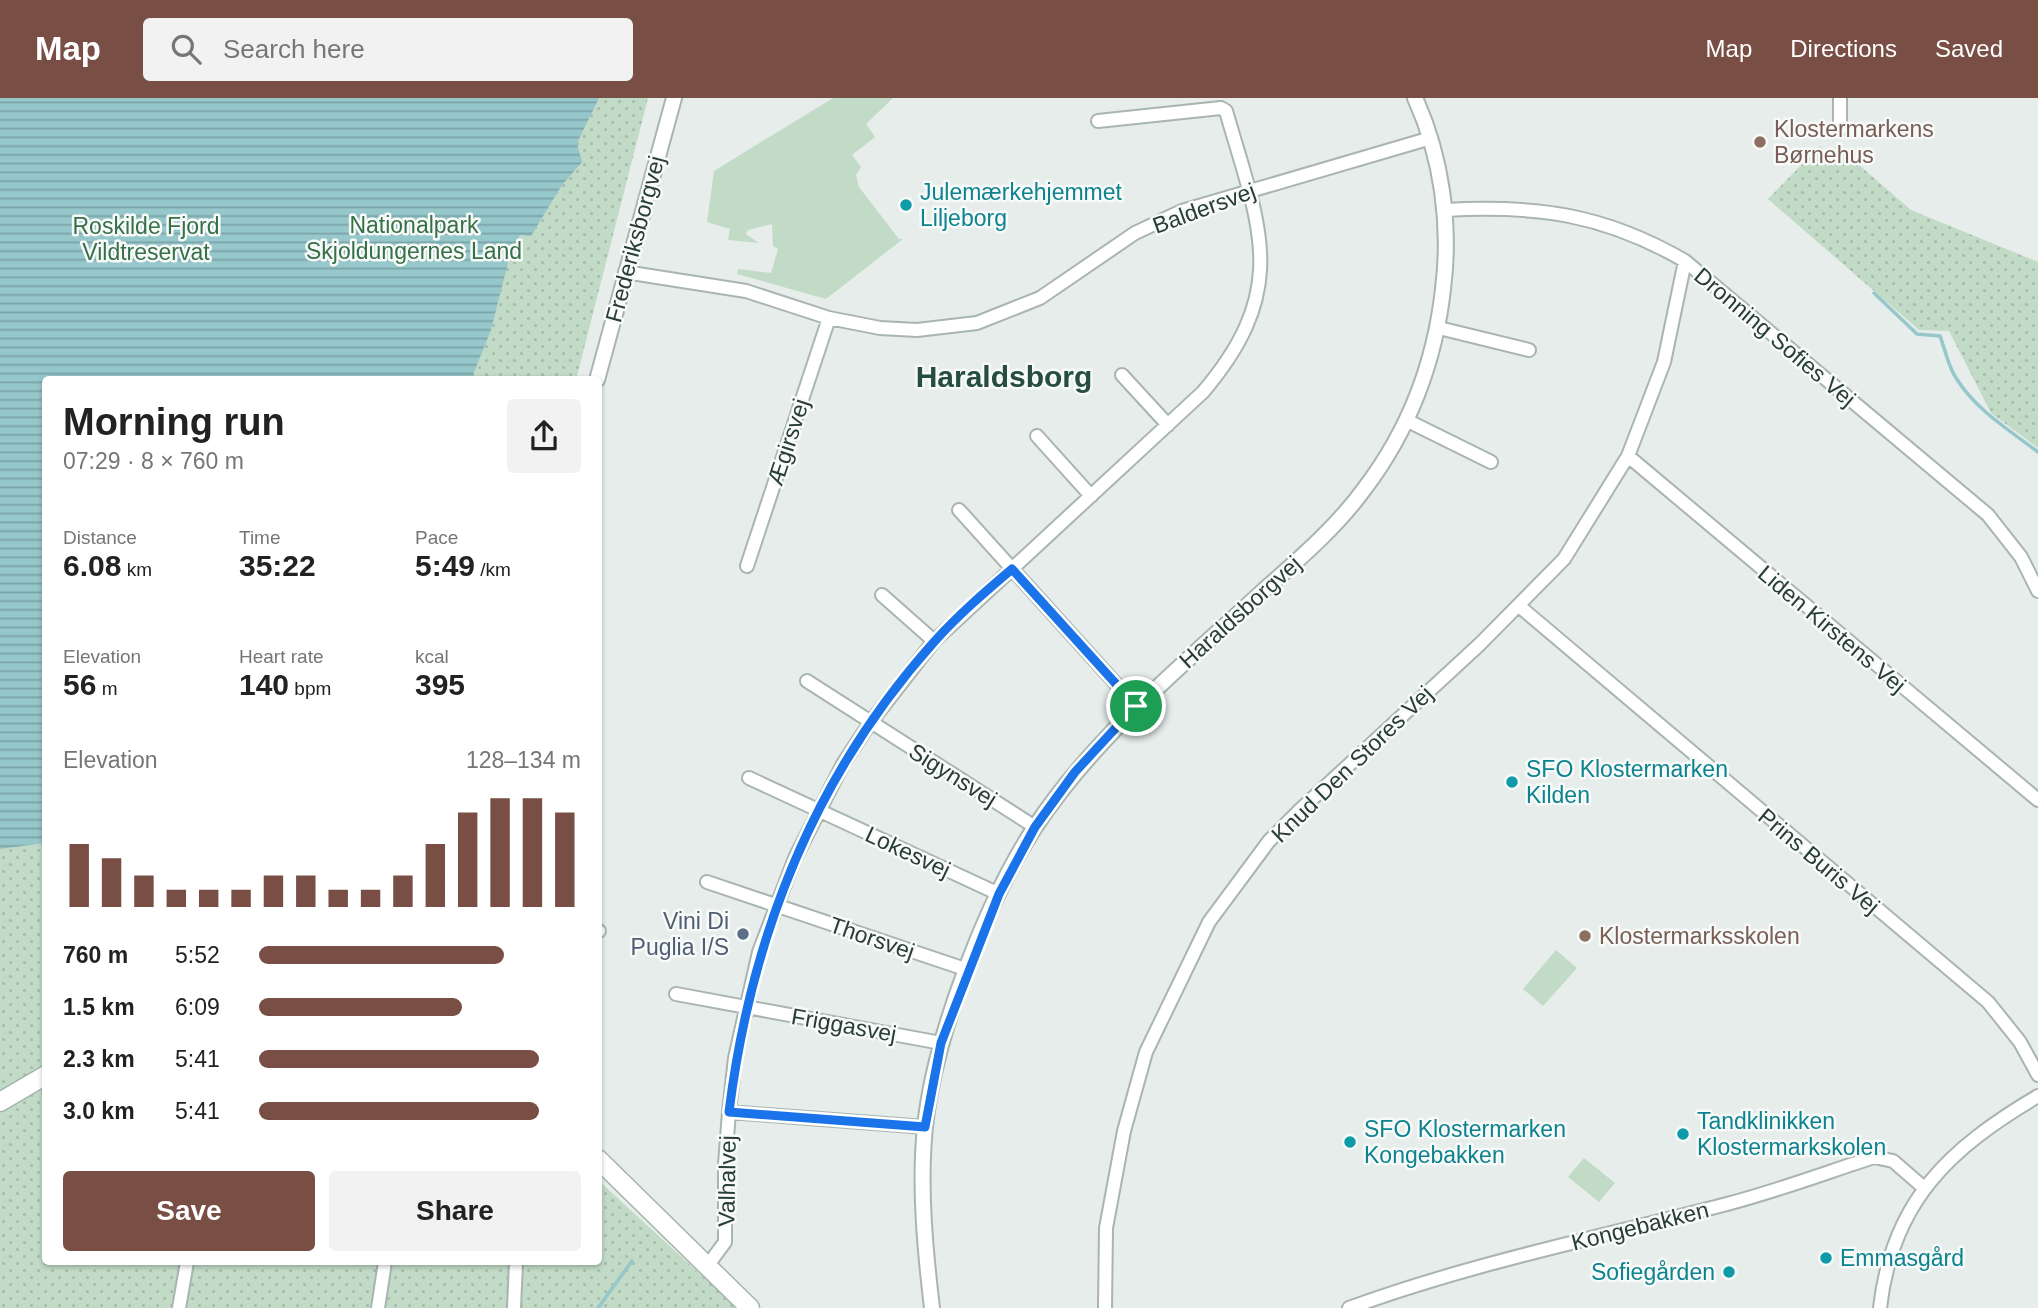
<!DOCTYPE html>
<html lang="en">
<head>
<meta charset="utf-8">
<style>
  :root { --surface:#fff; --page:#f2f2f2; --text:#222; --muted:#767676; --accent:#784e45 }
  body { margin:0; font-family:Arial,sans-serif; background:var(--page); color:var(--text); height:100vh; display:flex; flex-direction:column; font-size:26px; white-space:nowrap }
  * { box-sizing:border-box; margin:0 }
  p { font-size:23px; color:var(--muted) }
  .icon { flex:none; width:38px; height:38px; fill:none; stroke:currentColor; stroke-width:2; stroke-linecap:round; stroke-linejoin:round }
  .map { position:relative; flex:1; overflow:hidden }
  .details { position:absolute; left:42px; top:278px; width:560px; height:889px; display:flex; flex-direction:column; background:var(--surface); border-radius:7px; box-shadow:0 2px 5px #0004 }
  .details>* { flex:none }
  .pin { position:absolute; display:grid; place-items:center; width:60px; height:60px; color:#fff; margin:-30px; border:4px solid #fff; border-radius:50%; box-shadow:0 2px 7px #0007 }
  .round { display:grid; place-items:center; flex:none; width:74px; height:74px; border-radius:7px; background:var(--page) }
  .overview { display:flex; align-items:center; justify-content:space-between; height:119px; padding:0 21px }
  h1 { font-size:38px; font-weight:600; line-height:52px }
  .metrics { display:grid; grid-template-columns:repeat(3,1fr); gap:10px; height:119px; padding:7px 21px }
  .metrics div { display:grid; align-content:center }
  .metrics b { font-size:30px; font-weight:600 }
  .metrics small { font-size:19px; font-weight:400 }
  .metrics p { font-size:19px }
  .chart { height:196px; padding:14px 21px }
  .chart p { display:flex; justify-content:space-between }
  .chart svg { width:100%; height:126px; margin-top:7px; stroke:var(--accent); stroke-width:6 }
  .button { display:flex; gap:14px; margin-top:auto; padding:14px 21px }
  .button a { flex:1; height:80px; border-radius:7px; background:var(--accent); color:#fff; font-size:28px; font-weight:600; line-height:80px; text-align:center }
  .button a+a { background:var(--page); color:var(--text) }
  ul { padding:0 21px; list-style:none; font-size:23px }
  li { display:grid; grid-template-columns:112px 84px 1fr; align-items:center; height:52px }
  li i { height:18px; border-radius:9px; background:var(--accent) }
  header { display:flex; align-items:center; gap:42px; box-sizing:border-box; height:98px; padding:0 35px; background:var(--accent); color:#fff }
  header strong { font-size:33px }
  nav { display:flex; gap:38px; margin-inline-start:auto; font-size:24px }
  .search { width:490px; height:63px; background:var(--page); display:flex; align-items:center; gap:18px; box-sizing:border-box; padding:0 24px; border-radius:7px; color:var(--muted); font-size:26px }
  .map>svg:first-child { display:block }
  .grass { fill:url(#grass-dots) }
  .garden { fill:#c2dbc7 }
  .water { fill:url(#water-rules) }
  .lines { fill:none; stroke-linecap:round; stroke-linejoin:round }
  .stream { stroke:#96c7cb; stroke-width:3.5 }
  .minor-casing { stroke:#a9b5b0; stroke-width:16 }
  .tertiary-casing { stroke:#a9b5b0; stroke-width:18 }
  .secondary-casing { stroke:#a3b5ad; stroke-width:21 }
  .minor { stroke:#fff; stroke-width:12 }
  .tertiary { stroke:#fff; stroke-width:14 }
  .secondary { stroke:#fff; stroke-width:18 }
  .route-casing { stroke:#fff; stroke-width:14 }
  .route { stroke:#1a73e8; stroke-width:9 }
  .education-dot { fill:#8d6e63; stroke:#f7faf8; stroke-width:2.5 }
  .culture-dot { fill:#0f9aa8; stroke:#f7faf8; stroke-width:2.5 }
  .service-dot { fill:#5c6f8a; stroke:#f7faf8; stroke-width:2.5 }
  .labels { text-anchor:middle; stroke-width:5; stroke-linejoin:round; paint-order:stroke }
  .education-label { font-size:23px; fill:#785e54; stroke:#f7faf8; text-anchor:start }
  .culture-label { font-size:23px; fill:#0d838f; stroke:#f7faf8; text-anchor:start }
  .street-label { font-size:23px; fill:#273d36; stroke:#f7faf8 }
  .park-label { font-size:23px; fill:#367048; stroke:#f7faf8 }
  .service-label { font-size:23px; fill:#4e5e75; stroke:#f7faf8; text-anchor:end }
  .district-label { font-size:30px; font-weight:bold; fill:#254d41; stroke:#f7faf8 }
</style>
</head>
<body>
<header>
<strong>Map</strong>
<div class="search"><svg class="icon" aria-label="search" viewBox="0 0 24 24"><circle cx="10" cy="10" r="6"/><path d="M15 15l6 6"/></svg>Search here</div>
<nav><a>Map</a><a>Directions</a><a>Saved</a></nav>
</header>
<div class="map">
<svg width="2038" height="1210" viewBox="0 0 2038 1210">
  <defs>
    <pattern id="grass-dots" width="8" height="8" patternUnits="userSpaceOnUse" patternTransform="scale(1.75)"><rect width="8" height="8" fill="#c2dbc7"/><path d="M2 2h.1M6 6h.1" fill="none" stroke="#a7bdac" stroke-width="1.8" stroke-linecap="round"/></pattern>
    <pattern id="water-rules" width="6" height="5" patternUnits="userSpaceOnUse" patternTransform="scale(1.75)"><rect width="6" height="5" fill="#96c7cb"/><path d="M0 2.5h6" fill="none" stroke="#7aa3a6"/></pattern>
  </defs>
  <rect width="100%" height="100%" fill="#e6edea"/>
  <!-- grass -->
  <path class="grass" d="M 0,0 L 648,0 L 576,282 L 46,282 L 46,1164 L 598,1164 L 599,1083 L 737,1210 L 0,1210 Z
    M 1820,48 L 1829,58 L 1837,48 L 1911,112 L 2038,164 L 2038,350 L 1991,315 L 1949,233 L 1919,232 L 1768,101 Z"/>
  <!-- garden -->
  <path class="garden" d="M 833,0 L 893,0 L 866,26 L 875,39 L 852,57 L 861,69 L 856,77 L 859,89 L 899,141 L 903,141 L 826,201 L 737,176 L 738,171 L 771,175 L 778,151 L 773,148 L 772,126 L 748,132 L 746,136 L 759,145 L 728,142 L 730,131 L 707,124 L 714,73 Z
    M 1556,852 L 1577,870 L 1543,908 L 1523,891 Z
    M 1584,1060 L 1615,1085 L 1599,1104 L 1568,1079 Z"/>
  <!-- water -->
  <path class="water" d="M 0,0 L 599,0 L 577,45 L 582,64 L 562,87 L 531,138 L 520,137 L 510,157 L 491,232 L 471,282 L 46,282 L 45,745 L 0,751 Z"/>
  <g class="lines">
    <!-- stream -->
    <path class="stream" d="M 1874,195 L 1917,236 L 1940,238 C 1945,251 1948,268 1956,280 C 1976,312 2009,332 2038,354
      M 598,1210 L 632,1163"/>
    <!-- minor casing -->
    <g class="minor-casing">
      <path id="minor" d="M 1840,0 L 1840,31
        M 1445,112 C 1537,107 1604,116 1685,163 L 1988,417 L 2021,459 L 2038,493
        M 625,174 L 746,193 L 829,220 L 880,230 L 917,232 L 977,225 L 1040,200 L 1135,135 L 1182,113 L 1431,40
        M 1439,230 L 1529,252
        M 1122,277 L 1168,327
        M 1406,322 L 1491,364
        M 1037,338 L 1091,398
        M 1628,358 L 2038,702
        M 959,412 L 1136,608
        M 747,468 L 829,220
        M 882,497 L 934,543
        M 1519,508 L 1988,904 L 2020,944 L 2038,977
        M 807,583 L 1035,729
        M 749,680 L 999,796
        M 707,784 L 968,872
        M 598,833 L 599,833
        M 676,896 L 941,945
        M 729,1014 L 925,1029
        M 708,1167 L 725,1144 L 725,1066 L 729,1014 L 735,960 L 759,854 L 795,760 L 843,666 L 870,625 L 934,543 L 1203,294 C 1291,190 1260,131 1226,13 L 1221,10 L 1098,23
        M 179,1210 L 187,1164
        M 378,1210 L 385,1164
        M 514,1210 L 516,1164
        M 1105,1210 L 1106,1130 L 1124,1033 L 1146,954 L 1209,824 L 1269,743 L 1300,712 L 1480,546 L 1564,461 L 1628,358 L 1664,264 L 1685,163
        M 1349,1210 C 1472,1165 1601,1139 1727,1106 C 1777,1093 1825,1075 1874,1059 L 1893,1063 L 1923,1089
        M 1880,1210 C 1892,1103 1950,1050 2038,998"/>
    </g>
    <!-- tertiary casing -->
    <g class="tertiary-casing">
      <path id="tertiary" d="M 597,282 L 674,0
        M 932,1210 C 925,1151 919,1088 925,1029 C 934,940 986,804 1035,729 C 1096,637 1182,568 1262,494 C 1298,462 1337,429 1365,390 C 1409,332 1435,263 1443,191 C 1451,127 1442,59 1415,0"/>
    </g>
    <!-- secondary casing -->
    <g class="secondary-casing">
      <path id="secondary" d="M 0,1004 L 46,977
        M 598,1061 L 750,1210"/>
    </g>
    <!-- minor -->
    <use href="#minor" class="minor"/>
    <!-- tertiary -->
    <use href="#tertiary" class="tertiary"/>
    <!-- secondary -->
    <use href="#secondary" class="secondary"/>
  </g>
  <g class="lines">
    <!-- route casing -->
    <g class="route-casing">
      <path id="route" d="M 1012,471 L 1136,608 L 1075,674 L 1035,729 L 999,796 L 941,945 L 925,1029 L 729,1014 C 751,837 814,678 934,544 C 958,517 985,494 1012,471 Z"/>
    </g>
    <!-- route -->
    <use href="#route" class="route"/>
  </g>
  <!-- markers -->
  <g class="education-dot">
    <circle cx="1760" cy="44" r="7"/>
    <circle cx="1585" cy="838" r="7"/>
  </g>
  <g class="culture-dot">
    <circle cx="906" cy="107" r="7"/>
    <circle cx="1512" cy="684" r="7"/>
    <circle cx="1683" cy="1036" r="7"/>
    <circle cx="1350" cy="1044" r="7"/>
    <circle cx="1826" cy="1160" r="7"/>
    <circle cx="1729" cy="1174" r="7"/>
  </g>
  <circle class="service-dot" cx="743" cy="836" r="7"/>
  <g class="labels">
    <!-- education labels -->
    <g class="education-label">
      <text x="1774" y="39">Klostermarkens<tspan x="1774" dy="26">Børnehus</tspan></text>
      <text x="1599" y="846">Klostermarksskolen</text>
    </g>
    <!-- culture labels -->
    <g class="culture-label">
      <text x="920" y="102">Julemærkehjemmet<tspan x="920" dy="26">Liljeborg</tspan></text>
      <text x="1526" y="679">SFO Klostermarken<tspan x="1526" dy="26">Kilden</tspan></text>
      <text x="1697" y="1031">Tandklinikken<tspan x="1697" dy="26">Klostermarkskolen</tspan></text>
      <text x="1364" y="1039">SFO Klostermarken<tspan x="1364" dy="26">Kongebakken</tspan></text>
      <text x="1840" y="1168">Emmasgård</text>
      <text x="1715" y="1182" text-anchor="end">Sofiegården</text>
    </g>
    <!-- street labels -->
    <g class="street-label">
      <text transform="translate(1204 110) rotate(-20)" y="8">Baldersvej</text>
      <text transform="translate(635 141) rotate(-75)" y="8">Frederiksborgvej</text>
      <text transform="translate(1775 239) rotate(40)" y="8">Dronning Sofies Vej</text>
      <text transform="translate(788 344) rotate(-72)" y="8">Ægirsvej</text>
      <text transform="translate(1240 514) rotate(-42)" y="8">Haraldsborgvej</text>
      <text transform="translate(1832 531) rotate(40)" y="8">Liden Kirstens Vej</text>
      <text transform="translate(1352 666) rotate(-44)" y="8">Knud Den Stores Vej</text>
      <text transform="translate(953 677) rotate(32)" y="8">Sigynsvej</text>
      <text transform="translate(908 754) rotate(25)" y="8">Lokesvej</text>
      <text transform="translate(1819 763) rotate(40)" y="8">Prins Buris Vej</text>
      <text transform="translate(872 840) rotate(19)" y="8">Thorsvej</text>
      <text transform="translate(844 927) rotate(10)" y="8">Friggasvej</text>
      <text transform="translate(727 1083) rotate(-89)" y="8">Valhalvej</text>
      <text transform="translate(1640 1128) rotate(-14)" y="8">Kongebakken</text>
    </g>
    <!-- park labels -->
    <g class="park-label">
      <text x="414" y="135">Nationalpark<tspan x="414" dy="26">Skjoldungernes Land</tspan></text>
      <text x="146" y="136">Roskilde Fjord<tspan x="146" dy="26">Vildtreservat</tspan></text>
    </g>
    <!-- service labels -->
    <g class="service-label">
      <text x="729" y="831">Vini Di<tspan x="729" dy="26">Puglia I/S</tspan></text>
    </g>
    <!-- district labels -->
    <g class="district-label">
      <text x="1004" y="289">Haraldsborg</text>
    </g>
  </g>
</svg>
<div class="pin" style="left:1136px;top:608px;background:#1e9e55"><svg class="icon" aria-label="arrive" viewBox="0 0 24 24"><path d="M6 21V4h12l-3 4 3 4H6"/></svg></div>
<section class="details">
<div class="overview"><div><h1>Morning run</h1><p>07:29 · 8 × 760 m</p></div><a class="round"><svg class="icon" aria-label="share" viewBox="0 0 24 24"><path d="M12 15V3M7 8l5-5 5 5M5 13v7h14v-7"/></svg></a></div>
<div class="metrics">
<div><p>Distance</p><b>6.08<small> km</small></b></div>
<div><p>Time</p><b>35:22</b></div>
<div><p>Pace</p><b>5:49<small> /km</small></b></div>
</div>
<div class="metrics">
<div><p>Elevation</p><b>56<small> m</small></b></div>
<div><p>Heart rate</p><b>140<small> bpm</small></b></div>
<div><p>kcal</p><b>395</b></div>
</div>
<div class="chart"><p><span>Elevation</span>128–134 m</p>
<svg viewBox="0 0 160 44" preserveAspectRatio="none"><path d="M5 44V22M15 44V27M25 44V33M35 44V38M45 44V38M55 44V38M65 44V33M75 44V33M85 44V38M95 44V38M105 44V33M115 44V22M125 44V11M135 44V6M145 44V6M155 44V11"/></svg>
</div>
<ul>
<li><b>760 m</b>5:52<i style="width:76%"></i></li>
<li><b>1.5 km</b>6:09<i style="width:63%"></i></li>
<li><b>2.3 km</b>5:41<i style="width:87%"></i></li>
<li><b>3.0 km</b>5:41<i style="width:87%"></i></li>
</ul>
<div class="button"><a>Save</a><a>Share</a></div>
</section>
</div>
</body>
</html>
